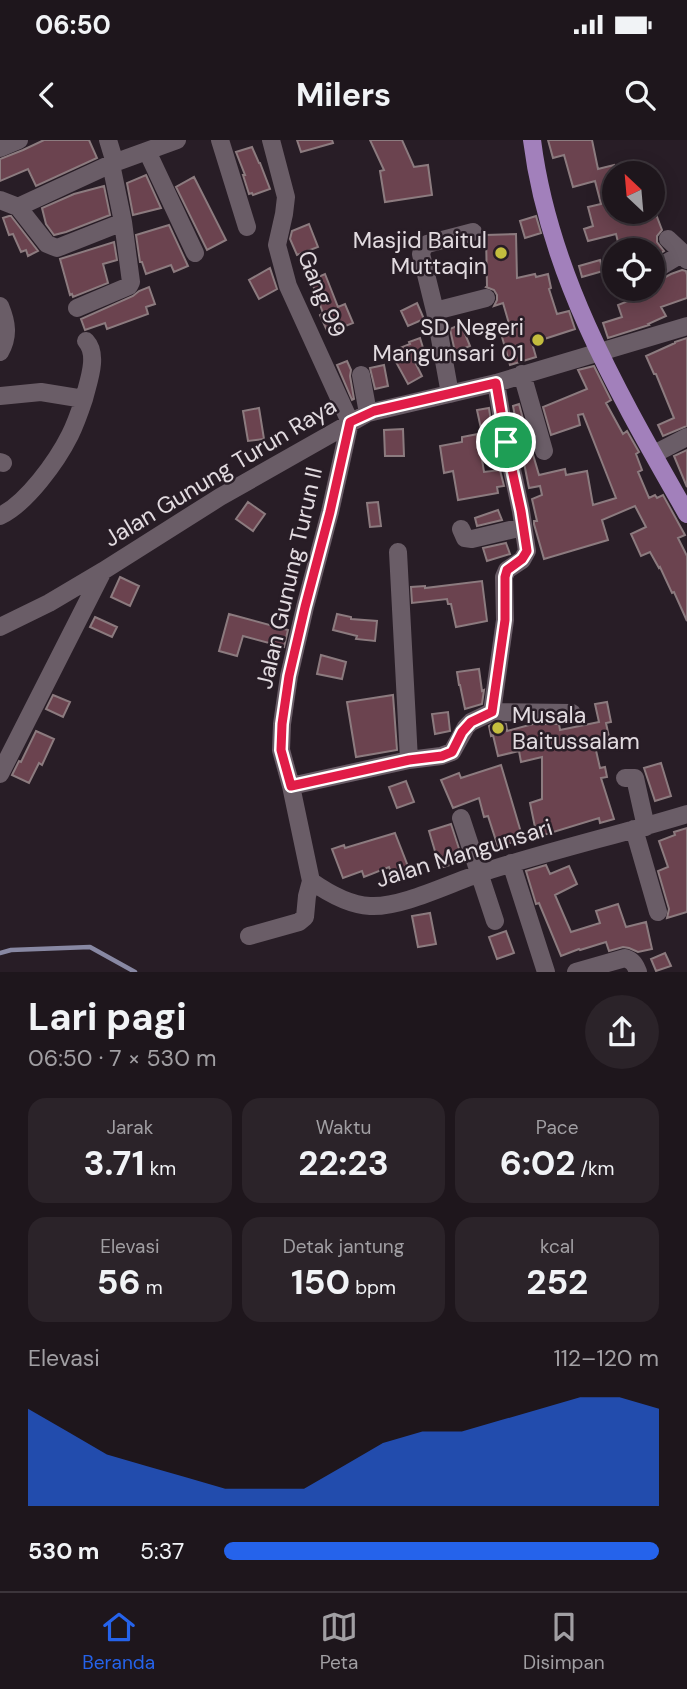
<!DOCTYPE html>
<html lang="id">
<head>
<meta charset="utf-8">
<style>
  :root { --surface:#1e161c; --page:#2b2329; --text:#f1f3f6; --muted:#a19fa3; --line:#3c353b; --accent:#2563eb }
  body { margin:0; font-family:"DM Sans",sans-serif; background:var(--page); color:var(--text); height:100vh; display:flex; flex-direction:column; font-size:26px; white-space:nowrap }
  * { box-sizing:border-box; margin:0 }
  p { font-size:23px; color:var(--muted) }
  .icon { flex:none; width:38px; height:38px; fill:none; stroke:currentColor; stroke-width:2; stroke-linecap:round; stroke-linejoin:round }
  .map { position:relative; height:832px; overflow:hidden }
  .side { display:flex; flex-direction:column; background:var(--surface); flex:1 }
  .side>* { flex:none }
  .needle { width:46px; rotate:334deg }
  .controls { position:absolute; left:602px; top:21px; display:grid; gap:14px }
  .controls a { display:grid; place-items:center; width:63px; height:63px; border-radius:50%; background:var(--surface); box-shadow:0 4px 18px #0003,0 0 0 2px var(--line); font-size:35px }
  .pin { position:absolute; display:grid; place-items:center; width:60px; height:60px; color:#fff; margin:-30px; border:4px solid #fff; border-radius:50%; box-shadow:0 2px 7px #0007 }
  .round { display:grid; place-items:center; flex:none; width:74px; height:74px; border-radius:37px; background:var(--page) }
  .overview { display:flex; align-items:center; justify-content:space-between; height:119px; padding:0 28px }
  h1 { font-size:38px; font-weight:700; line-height:52px }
  .stats { display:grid; grid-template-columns:repeat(3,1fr); gap:10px; height:119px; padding:7px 28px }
  .stats div { display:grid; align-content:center; border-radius:18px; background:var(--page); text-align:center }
  .stats b { font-size:35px; font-weight:700 }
  .stats small { font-size:19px; font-weight:400 }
  .stats p { font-size:19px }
  .chart { height:196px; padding:14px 28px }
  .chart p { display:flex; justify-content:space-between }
  .chart svg { width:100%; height:126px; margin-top:7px; fill:var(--accent); opacity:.7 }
  ul { padding:0 28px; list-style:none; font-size:23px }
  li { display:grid; grid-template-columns:112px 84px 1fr; align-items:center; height:52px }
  li i { height:18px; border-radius:9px; background:var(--accent) }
  .status { display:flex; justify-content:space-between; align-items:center; height:49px; padding:0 35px; background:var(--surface); direction:ltr }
  .status svg { height:19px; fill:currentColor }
  header { display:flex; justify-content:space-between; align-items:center; height:91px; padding:0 28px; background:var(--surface); font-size:32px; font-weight:700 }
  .dock { display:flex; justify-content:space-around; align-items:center; height:98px; border-top:2px solid var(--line); background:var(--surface); font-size:19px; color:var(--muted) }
  .dock a { display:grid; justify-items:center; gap:4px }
  .dock .on { color:var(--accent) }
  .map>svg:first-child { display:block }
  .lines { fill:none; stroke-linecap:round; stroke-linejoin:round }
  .stream { stroke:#8888a3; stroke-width:4.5 }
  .building { fill:#6b434f; stroke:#8c7b7f; stroke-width:2 }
  .minor { stroke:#6a5d67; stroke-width:18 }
  .major { stroke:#a280bb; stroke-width:18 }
  .route-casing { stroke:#fff; stroke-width:14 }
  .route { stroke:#e11d48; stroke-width:9 }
  .poi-dot { fill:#c3bd3e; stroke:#281d26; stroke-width:2.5 }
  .labels { text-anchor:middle; stroke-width:5; stroke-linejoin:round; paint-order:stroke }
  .poi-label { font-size:23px; fill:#e2dbe0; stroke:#281d26; text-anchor:end }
  .street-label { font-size:23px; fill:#e2dbe0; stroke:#281d26 }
</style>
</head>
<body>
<div class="status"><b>06:50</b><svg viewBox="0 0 49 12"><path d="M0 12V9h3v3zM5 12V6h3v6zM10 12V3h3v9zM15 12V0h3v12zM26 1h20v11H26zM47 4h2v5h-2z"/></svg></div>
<header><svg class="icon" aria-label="back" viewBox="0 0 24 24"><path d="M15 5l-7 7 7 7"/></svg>Milers<svg class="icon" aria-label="search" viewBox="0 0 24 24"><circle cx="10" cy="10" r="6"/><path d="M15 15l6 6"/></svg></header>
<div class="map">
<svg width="687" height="832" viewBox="0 0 687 832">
  <rect width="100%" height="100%" fill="#281d26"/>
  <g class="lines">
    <!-- stream -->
    <path class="stream" d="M 0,813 L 11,810 L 90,807 L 135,832"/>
  </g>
  <!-- building -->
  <path class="building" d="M 44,0 L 89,0 L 97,18 L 36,46 L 28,29 L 0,41 L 0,19 L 23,10 Z
    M 297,0 L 332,0 L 333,3 L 301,12 Z
    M 370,0 L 402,0 L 414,27 L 428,25 L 432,55 L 385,62 L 380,31 L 384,30 Z
    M 548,0 L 592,0 L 598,29 L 614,25 L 614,49 L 610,50 L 614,65 L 614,72 L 653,72 L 654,69 L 662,90 L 657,96 L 657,102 L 664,111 L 658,115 L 656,110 L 620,110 L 616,94 L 588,101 L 584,89 L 593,86 L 588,67 L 601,64 L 595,41 L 573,47 L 564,15 L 553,18 Z
    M 252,7 L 259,23 L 260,23 L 270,49 L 253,55 L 252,53 L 249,54 L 243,35 L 245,35 L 236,12 Z
    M 146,35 L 161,68 L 133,75 L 127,43 Z
    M 194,37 L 226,100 L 207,110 L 176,47 Z
    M 104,46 L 110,75 L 66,92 L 54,95 L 46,84 L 42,68 L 74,54 Z
    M 9,76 L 11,76 L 38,111 L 28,116 L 26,110 L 21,112 L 13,94 L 9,95 L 3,78 Z
    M 536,76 L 541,93 L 525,98 L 520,81 Z
    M 309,84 L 318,107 L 297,115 L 290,99 L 292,91 Z
    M 169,85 L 188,126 L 174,132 L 171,125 L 146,134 L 142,122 L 140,122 L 136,95 Z
    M 516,94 L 517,138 L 535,134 L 536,137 L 548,134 L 551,148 L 549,149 L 557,174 L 569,171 L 575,189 L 532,203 L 536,217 L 510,225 L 500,190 L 510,187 L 503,163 L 494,166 L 497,160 L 497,155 L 494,150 L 486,147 L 487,146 L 486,95 Z
    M 114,102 L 117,120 L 103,124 L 108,143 L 73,157 L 72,154 L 70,155 L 60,119 Z
    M 600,120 L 603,131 L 582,137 L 579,126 Z
    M 270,128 L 277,149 L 259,159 L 249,140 Z
    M 682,130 L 686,131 L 687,135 L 687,158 L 661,167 L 666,176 L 648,184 L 649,185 L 608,198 L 603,183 L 622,177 L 618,165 L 658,149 L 656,142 L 671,134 Z
    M 325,134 L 338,167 L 345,164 L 353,183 L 328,193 L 320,175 L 323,173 L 311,140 Z
    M 149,147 L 155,164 L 146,167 L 148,174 L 107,189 L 105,183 L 85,190 L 81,179 L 133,156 L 139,151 Z
    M 417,163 L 424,179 L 408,186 L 401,171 Z
    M 461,184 L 470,206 L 455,212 L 450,189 Z
    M 420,198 L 425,214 L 413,218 L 422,236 L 408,244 L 396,222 L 400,221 L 395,210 L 410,204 L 409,202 Z
    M 687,198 L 687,286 L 663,296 L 658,285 L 674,278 L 656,234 L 654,234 L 646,216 L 675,203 L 675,202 Z
    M 347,221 L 351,230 L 350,236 L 354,259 L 352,260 L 337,225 Z
    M 384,225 L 388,246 L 375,249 L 370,228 Z
    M 594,226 L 611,260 L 606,263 L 623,294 L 627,291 L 639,312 L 636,314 L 642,330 L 638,332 L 649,358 L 655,355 L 657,358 L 663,355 L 685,395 L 678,398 L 687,416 L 687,481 L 674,452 L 672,453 L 660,427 L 659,428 L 650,412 L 641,416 L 631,394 L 646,387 L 635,366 L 602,380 L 608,400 L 544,419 L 534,384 L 534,381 L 537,381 L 532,359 L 542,355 L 540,346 L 529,348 L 520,303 L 529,301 L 539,335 L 565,329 L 566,335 L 587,331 L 593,365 L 616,358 L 583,274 L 578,275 L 580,285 L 551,295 L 543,267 L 587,249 L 578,230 Z
    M 519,264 L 523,279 L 516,282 L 513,266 Z
    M 259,268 L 264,299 L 248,301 L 243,271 Z
    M 489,268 L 493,296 L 483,298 L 477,270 Z
    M 403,289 L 404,316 L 385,316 L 384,290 Z
    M 478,294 L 484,332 L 500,330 L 504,346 L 497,347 L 498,353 L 458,360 L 453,331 L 444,333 L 440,306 L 462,302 L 462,297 Z
    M 687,310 L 687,347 L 674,316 Z
    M 248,362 L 265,374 L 253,391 L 236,379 Z
    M 378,362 L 381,386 L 370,387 L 367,363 Z
    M 498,370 L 502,380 L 477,386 L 475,378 Z
    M 506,403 L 510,414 L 487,421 L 483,408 Z
    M 120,437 L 139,446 L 130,466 L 111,457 Z
    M 482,441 L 487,481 L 456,487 L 451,464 L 448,464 L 447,459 L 412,463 L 411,447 L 425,446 L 425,448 Z
    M 229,474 L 288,490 L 284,507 L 243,496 L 237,516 L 219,511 Z
    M 337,474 L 351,477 L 351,479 L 377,481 L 375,501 L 356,499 L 357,496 L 333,490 Z
    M 95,477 L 117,487 L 112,497 L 90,487 Z
    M 321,515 L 346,522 L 342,539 L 317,534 Z
    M 479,529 L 482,551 L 484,550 L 482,564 L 465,569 L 460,545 L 459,545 L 457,532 Z
    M 53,555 L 70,562 L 63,577 L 46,569 Z
    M 393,555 L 397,610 L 356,617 L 347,562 Z
    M 607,562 L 611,582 L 606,583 L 609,597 L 597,600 L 598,606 L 595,606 L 600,628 L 605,627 L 607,637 L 601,638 L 614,679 L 600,683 L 599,678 L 537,697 L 530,663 L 542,659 L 542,617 L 521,622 L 519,611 L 498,616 L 493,595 L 491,596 L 489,586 L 494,583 L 506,584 L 507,591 L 533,584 L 559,584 L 560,590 L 599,582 L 595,564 Z
    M 448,572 L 450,591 L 435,594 L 432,574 Z
    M 36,591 L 54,599 L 42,625 L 39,623 L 29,643 L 12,635 L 19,621 L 21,622 Z
    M 661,623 L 671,656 L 655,661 L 644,628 Z
    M 501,625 L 523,699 L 498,707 L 488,676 L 484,677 L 479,658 L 453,668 L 441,640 L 459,633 L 461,638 Z
    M 406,641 L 414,662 L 397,668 L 389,647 Z
    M 451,684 L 463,721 L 440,728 L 429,691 Z
    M 687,688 L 687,772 L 667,778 L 669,769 L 658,731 L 668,727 L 659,701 L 675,695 L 674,692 Z
    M 395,693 L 409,729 L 392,735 L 389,727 L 364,737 L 362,731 L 343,738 L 332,709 L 344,705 L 345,708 Z
    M 546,725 L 550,734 L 569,726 L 577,744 L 555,755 L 571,792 L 600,783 L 596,771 L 618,764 L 626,787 L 646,782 L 652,809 L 638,812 L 629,808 L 623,807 L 609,811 L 606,802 L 580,810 L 579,809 L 561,816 L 539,763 L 536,764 L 526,731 Z
    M 430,773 L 436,804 L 418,807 L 412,776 Z
    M 506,791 L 514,813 L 497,819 L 489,797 Z
    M 665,813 L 671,826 L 656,831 L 651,819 Z"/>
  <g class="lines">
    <!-- minor -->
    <path class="minor" d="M 108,0 L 115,23
      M 220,0 L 247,87
      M 271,0 L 286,57 L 284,74 L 277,105 L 288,146 L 350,282 L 330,372 L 305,467 L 289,536 L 282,584 L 281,610 L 291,646 L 311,741 C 328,753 349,765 370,766 C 403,768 454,741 487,731 C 553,710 621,694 687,674
      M 0,8 L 19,0
      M 147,11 L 195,113
      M 0,60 L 18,67 L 47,104 L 57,108 L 123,82
      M 18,67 L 111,24 L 177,0
      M 668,99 L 683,113 L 687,120
      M 653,131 L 683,113
      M 0,166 C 7,183 9,196 0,212
      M 77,168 L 129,146 L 131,142 L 123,82 L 111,24
      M 435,171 L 486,158
      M 522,234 L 544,311
      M 361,235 L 368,273
      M 450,254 L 435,171 L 421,114 L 423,108 L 427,104 L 473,92
      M 0,256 L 41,252 L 84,259 C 80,271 76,283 70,295 C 57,321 27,363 0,376
      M 84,259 C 88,242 99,215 86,201
      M 654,314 L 687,297
      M 0,322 L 3,323
      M 461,389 L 465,398 L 472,399 L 523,387
      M 398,412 L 409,620
      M 0,487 L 49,463 L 103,431 L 220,357 L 368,273 L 496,243 L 687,186
      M 492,572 L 572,573
      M 0,634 L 103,431
      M 625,638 L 635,638 L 646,687
      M 291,646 L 409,620 L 441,616 L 452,612 L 466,587 L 471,582 L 492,572 L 505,480 L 504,437 L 507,430 L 522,420 L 527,411 L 521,371 L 506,302 L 496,243
      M 461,678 L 495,781
      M 634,689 L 658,772
      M 511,723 L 546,832
      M 249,796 L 299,782 L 305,777 L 307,756 L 311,741
      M 576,832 L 625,818 C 633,821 635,824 638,832"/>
    <!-- major -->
    <path class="major" d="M 532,0 C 549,136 620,256 687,374"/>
  </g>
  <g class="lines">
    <!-- route casing -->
    <g class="route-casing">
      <path id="route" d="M 496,243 L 506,302 L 521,371 L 527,411 L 522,419 L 507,430 L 505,437 L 505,480 L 492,572 L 471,582 L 462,592 L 452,612 L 442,616 L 409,620 L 291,646 L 281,610 L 282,584 L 289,536 L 305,467 L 330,372 L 350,282 L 374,271 Z"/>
    </g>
    <!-- route -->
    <use href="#route" class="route"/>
  </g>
  <!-- markers -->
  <g class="poi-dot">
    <circle cx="501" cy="113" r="7"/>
    <circle cx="538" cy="200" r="7"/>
    <circle cx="498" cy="588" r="7"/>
  </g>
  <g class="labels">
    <!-- poi labels -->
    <g class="poi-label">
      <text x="487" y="108">Masjid Baitul<tspan x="487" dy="26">Muttaqin</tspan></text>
      <text x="524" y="195">SD Negeri<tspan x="524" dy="26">Mangunsari 01</tspan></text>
      <text x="512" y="583" text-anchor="start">Musala<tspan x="512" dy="26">Baitussalam</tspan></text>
    </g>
    <!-- street labels -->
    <g class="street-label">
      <text transform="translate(322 154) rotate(68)" y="8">Gang 99</text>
      <text transform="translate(220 332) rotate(-31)" y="8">Jalan Gunung Turun Raya</text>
      <text transform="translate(289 438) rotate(-77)" y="8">Jalan Gunung Turun II</text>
      <text transform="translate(464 713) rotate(-17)" y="8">Jalan Mangunsari</text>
    </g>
  </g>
</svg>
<div class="controls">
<a><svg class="needle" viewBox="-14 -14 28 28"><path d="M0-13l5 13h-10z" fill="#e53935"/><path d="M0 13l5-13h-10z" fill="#a19fa3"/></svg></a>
<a><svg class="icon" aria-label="locate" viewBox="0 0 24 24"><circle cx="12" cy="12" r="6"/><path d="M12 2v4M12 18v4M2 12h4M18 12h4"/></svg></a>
</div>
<div class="pin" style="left:506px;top:302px;background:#1e9e55"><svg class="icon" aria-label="arrive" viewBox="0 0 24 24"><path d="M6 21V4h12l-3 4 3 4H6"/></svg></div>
</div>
<section class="side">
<div class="overview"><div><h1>Lari pagi</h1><p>06:50 · 7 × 530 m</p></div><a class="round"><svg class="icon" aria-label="share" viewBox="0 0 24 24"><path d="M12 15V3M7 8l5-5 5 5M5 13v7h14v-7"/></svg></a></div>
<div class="stats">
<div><p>Jarak</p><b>3.71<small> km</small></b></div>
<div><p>Waktu</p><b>22:23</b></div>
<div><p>Pace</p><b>6:02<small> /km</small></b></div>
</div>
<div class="stats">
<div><p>Elevasi</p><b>56<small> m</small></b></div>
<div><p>Detak jantung</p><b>150<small> bpm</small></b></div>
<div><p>kcal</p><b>252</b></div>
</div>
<div class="chart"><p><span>Elevasi</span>112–120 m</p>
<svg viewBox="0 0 160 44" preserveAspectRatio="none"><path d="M0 44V10L10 18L20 26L30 30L40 34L50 38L60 38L70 38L80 30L90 22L100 18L110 18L120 14L130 10L140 6L150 6L160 10V44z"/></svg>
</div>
<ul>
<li><b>530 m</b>5:37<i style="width:100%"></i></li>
</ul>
</section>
<nav class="dock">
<a class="on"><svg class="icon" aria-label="home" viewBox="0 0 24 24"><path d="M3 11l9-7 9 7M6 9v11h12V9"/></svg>Beranda</a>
<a><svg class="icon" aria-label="map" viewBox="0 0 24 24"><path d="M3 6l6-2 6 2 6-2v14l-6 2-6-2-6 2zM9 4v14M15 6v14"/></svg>Peta</a>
<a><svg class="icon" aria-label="saved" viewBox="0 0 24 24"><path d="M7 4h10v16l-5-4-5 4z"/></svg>Disimpan</a>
</nav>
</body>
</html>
